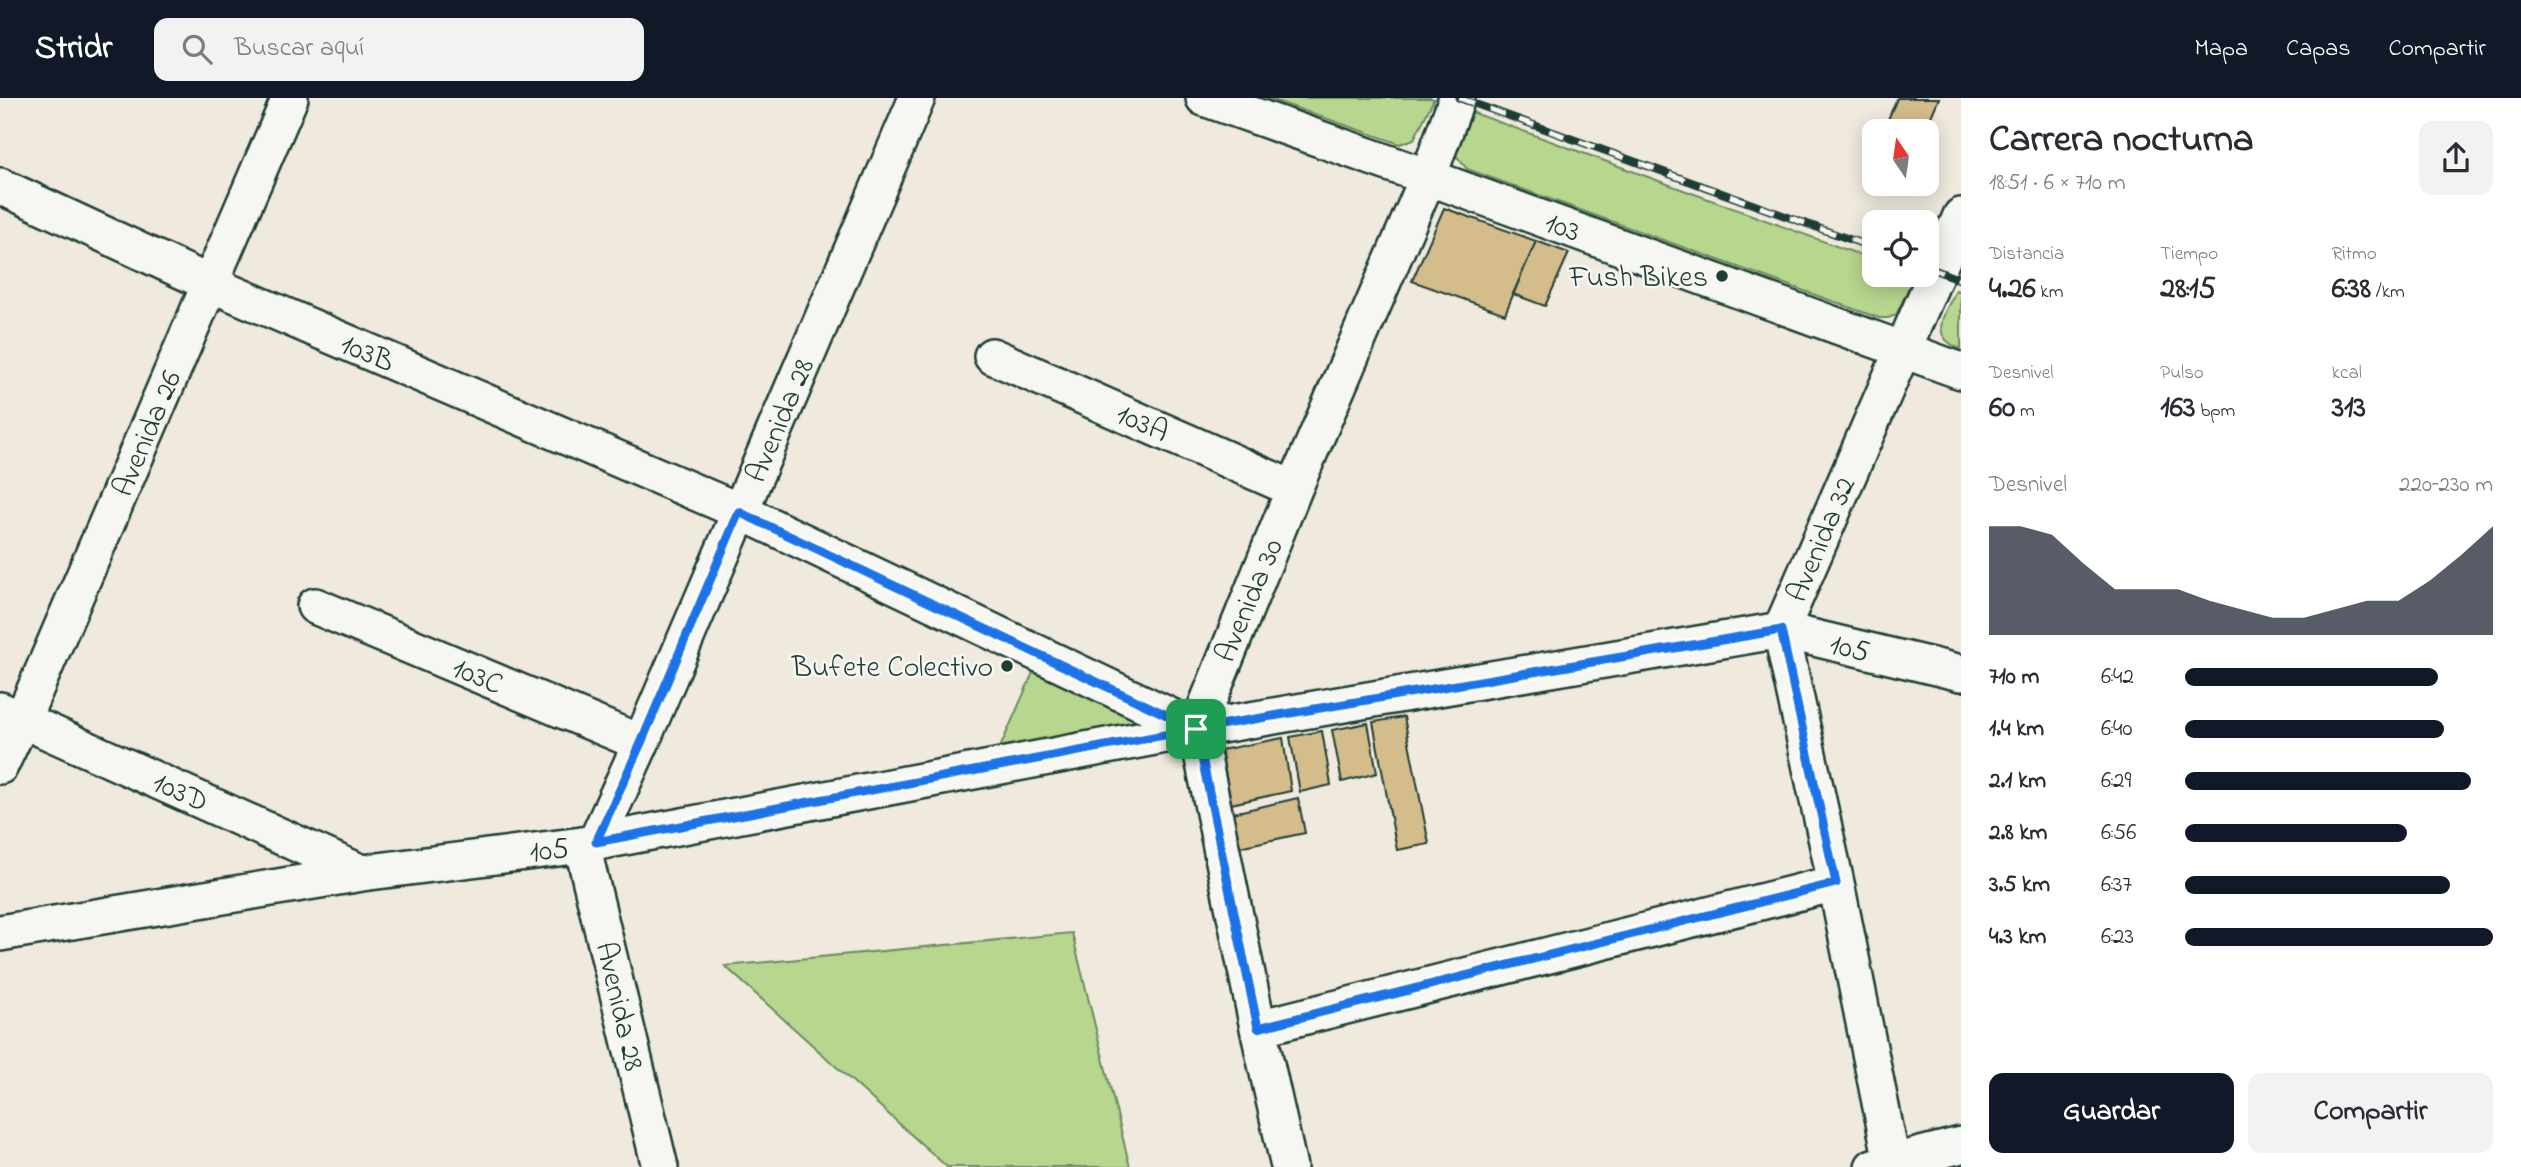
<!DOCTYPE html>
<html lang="es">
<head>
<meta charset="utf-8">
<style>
  :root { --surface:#fff; --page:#f2f2f3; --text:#2b2b33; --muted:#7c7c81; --accent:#111827 }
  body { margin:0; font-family:"Indie Flower",sans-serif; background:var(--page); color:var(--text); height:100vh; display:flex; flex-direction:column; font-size:26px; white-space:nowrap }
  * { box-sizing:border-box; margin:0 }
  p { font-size:23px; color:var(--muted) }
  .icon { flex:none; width:38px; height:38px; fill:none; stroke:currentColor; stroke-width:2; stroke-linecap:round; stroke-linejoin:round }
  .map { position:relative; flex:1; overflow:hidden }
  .sheet { display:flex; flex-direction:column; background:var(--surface); width:560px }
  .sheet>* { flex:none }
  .needle { width:46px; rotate:347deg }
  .tools { position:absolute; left:1862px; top:21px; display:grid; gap:14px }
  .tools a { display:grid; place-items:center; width:77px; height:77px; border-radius:14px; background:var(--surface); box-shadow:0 4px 18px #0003; font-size:35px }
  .pin { position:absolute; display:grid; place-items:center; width:60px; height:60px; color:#fff; margin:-30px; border-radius:14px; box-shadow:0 4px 10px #0006 }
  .round { display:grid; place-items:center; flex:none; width:74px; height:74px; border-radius:14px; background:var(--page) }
  .overview { display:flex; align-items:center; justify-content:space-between; height:119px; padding:0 28px }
  h1 { font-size:38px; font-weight:800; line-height:52px }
  .metrics { display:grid; grid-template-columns:repeat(3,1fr); gap:10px; height:119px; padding:7px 28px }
  .metrics div { display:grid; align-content:center }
  .metrics b { font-size:30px; font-weight:800 }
  .metrics small { font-size:19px; font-weight:400 }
  .metrics p { font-size:19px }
  .chart { height:196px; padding:14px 28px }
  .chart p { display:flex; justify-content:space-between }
  .chart svg { width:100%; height:126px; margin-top:7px; fill:var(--accent); opacity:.7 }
  .cta { display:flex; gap:14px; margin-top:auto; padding:14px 28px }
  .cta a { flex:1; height:80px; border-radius:14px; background:var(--accent); color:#fff; font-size:28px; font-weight:800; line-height:80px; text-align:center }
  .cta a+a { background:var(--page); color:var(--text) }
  ul { padding:0 28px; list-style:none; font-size:23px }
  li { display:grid; grid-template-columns:112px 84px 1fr; align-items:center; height:52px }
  li i { height:18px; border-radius:9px; background:var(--accent) }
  header { display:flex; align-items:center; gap:42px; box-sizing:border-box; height:98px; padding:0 35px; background:var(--accent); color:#fff }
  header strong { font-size:33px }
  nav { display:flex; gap:38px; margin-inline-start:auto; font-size:24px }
  .search { width:490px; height:63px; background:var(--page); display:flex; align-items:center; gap:18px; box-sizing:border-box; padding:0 24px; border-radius:14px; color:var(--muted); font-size:26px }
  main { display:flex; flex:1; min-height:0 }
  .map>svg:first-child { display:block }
  .green { fill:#b7d68e; stroke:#6b8a61; stroke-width:2 }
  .building { fill:#d4bc8b; stroke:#1f3d34; stroke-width:2 }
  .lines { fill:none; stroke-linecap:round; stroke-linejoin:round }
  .minor-casing { stroke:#1f3d34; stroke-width:40 }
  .minor { stroke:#f6f6f2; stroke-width:35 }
  .rail-casing { stroke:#1f3d34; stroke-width:8 }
  .rail { stroke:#f6f6f2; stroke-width:5; stroke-dasharray:16; stroke-linecap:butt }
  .route-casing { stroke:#fff; stroke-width:14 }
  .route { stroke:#1a73e8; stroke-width:9 }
  .poi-dot { fill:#1f3d34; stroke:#f6f6f2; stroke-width:2.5 }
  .labels { text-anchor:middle; stroke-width:5; stroke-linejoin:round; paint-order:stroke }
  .street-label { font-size:30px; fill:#1f3d34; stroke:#f6f6f2 }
  .poi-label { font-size:30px; fill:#1f3d34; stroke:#f6f6f2; text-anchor:end }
</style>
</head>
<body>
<header>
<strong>Stridr</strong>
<div class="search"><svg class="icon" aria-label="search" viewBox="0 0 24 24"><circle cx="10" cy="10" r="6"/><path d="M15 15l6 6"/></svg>Buscar aquí</div>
<nav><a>Mapa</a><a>Capas</a><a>Compartir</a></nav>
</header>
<main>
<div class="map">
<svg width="1961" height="1069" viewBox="0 0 1961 1069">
  <rect width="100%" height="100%" fill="#efeadd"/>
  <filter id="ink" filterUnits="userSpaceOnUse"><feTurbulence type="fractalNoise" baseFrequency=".0143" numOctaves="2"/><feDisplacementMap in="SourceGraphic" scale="14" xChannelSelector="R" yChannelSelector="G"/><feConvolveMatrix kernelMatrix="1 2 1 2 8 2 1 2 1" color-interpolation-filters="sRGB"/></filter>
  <g filter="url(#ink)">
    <!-- green -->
    <path class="green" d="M 1267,0 L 1430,0 L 1434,1 L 1414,41 L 1400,46 Z
      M 1466,12 L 1874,162 L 1874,177 L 1915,177 L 1896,217 L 1888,220 L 1879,220 L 1467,71 L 1453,54 Z
      M 1956,192 L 1961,194 L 1961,251 C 1927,238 1945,216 1956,192 Z
      M 1035,570 L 1139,612 L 1143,626 L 999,652 Z
      M 1072,835 L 1130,1069 L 947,1069 L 725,868 Z"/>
    <!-- building -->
    <path class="building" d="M 1897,0 L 1939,0 L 1925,33 L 1911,33 L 1887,24 Z
      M 1444,110 L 1536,143 L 1505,216 L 1412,183 Z
      M 1536,143 L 1569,155 L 1545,208 L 1513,196 Z
      M 1404,619 L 1429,746 L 1397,752 L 1373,624 Z
      M 1368,625 L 1377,675 L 1342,684 L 1332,632 Z
      M 1322,633 L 1331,687 L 1300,694 L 1290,639 Z
      M 1283,640 L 1291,693 L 1231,706 L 1221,652 Z
      M 1298,700 L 1305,735 L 1239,749 L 1233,715 Z"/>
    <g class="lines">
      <!-- minor casing -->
      <g class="minor-casing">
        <path id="minor" d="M 1204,0 L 1428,79 L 1961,273
          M 0,88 L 211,186 L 739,413 L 1197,631
          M 992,258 L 1294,391
          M 315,508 L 641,645
          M 0,612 L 362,775
          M 0,668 L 22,622 L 290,0
          M 596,744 L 641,645 L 917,0
          M 582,747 L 660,1069
          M 0,835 L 362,775 L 582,747 L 1197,631 L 1781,532 L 1961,575
          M 1258,930 L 1836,785
          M 1289,1069 L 1258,930 L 1197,631 L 1294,391 L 1428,79 L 1457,0
          M 1873,1069 L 1961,1047
          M 1893,1069 L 1836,785 L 1781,532 L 1961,118"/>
      </g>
      <!-- minor -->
      <use href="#minor" class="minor"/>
      <!-- rail casing -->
      <g class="rail-casing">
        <path id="rail" d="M 1459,0 L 1874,150
          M 1927,169 L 1961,182"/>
      </g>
      <!-- rail -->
      <use href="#rail" class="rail"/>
    </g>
  </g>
  <g class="lines" filter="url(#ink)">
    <!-- route casing -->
    <g class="route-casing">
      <path id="route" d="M 1196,631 L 596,744 L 641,645 L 739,414 L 1196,631 L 1781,532 L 1836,785 L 1258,930 L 1196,631"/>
    </g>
    <!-- route -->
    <use href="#route" class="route"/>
  </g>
  <!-- markers -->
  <g class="poi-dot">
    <circle cx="1722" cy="178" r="7"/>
    <circle cx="1007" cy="568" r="7"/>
  </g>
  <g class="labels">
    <!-- street labels -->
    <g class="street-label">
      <text transform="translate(1563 128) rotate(20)" y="10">103</text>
      <text transform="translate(368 254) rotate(23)" y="10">103B</text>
      <text transform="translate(779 322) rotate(-67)" y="10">Avenida 28</text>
      <text transform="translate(1143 324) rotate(24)" y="10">103A</text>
      <text transform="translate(146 335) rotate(-67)" y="10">Avenida 26</text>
      <text transform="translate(1820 441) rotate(-67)" y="10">Avenida 32</text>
      <text transform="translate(1248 502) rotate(-67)" y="10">Avenida 30</text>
      <text transform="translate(1850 549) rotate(14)" y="10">105</text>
      <text transform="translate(478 577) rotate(23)" y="10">103C</text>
      <text transform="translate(181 693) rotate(24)" y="10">103D</text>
      <text transform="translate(549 751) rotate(-7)" y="10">105</text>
      <text transform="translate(621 908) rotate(77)" y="10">Avenida 28</text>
    </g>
    <!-- poi labels -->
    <g class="poi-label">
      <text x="1708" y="188">Fush Bikes</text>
      <text x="993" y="578">Bufete Colectivo</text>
    </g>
  </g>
</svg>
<div class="tools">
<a><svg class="needle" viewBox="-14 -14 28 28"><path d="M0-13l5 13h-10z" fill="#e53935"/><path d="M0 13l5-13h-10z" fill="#7c7c81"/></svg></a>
<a><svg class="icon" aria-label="locate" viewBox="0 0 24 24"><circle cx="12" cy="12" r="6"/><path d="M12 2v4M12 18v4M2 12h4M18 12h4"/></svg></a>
</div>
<div class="pin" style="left:1196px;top:631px;background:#1e9e55"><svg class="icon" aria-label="arrive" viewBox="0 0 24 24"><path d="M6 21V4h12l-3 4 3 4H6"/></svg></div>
</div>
<section class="sheet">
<div class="overview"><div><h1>Carrera nocturna</h1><p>18:51 · 6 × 710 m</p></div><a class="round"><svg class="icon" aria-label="share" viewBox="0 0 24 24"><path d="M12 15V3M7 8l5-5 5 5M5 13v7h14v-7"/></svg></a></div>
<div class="metrics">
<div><p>Distancia</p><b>4.26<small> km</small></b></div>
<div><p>Tiempo</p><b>28:15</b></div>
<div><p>Ritmo</p><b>6:38<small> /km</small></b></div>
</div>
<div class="metrics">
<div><p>Desnivel</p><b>60<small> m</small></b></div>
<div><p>Pulso</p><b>163<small> bpm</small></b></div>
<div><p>kcal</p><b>313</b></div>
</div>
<div class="chart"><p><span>Desnivel</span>220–230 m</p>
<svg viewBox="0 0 160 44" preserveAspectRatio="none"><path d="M0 44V6L10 6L20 9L30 19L40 28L50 28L60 28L70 32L80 35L90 38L100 38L110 35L120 32L130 32L140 25L150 16L160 6V44z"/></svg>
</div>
<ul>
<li><b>710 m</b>6:42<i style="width:82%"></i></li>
<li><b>1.4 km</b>6:40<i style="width:84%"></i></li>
<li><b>2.1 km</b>6:29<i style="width:93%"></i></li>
<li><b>2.8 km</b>6:56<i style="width:72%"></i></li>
<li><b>3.5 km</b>6:37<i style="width:86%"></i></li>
<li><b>4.3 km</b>6:23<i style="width:100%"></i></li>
</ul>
<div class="cta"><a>Guardar</a><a>Compartir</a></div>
</section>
</main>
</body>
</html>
